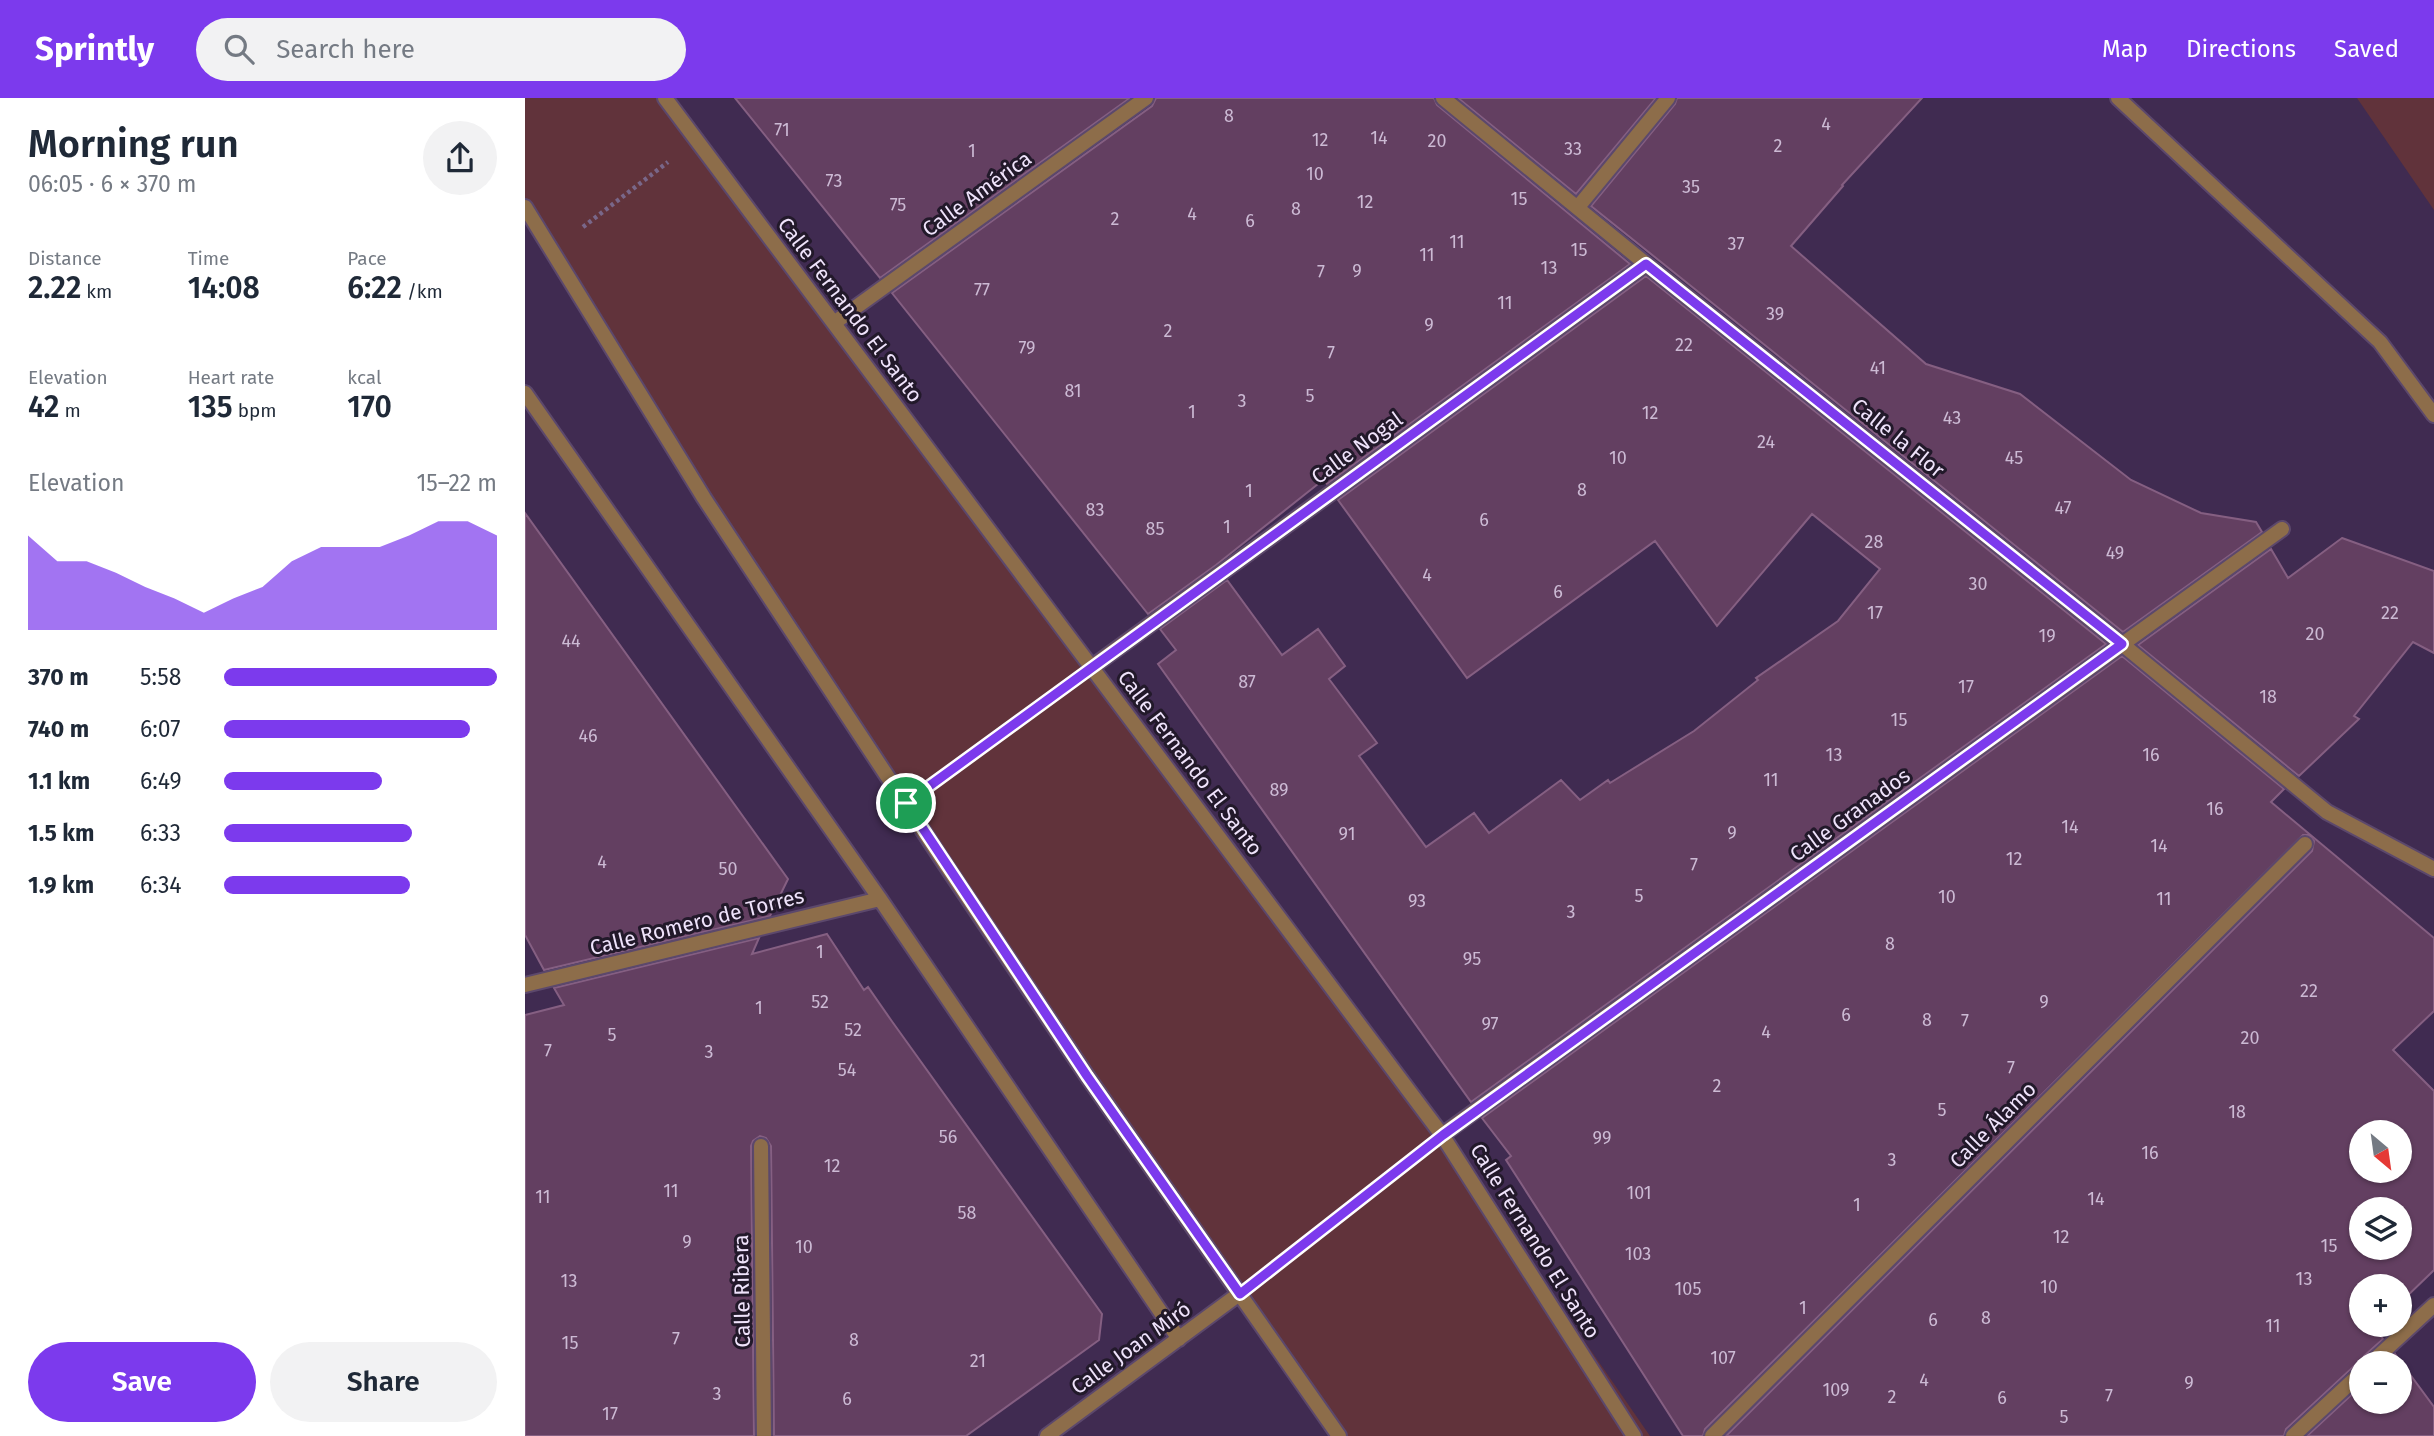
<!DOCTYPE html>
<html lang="en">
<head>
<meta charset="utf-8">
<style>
  :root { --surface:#fff; --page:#f2f2f3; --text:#1f2937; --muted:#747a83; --accent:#7c3aed }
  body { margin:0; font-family:"Fira Sans",sans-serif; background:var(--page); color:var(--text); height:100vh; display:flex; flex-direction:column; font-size:26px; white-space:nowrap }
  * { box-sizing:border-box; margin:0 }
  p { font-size:23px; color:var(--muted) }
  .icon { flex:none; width:38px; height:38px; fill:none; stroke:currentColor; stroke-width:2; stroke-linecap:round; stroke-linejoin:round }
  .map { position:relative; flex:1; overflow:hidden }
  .details { display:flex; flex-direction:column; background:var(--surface); width:525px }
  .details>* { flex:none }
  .needle { width:46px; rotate:151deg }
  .buttons { position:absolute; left:1824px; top:1022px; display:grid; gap:14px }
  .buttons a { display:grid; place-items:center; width:63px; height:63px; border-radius:50%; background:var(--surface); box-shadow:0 2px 5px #0004; font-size:35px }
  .pin { position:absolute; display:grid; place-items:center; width:60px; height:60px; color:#fff; margin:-30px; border:4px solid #fff; border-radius:50%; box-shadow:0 2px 7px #0007 }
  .round { display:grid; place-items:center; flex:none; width:74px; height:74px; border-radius:37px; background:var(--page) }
  .summary { display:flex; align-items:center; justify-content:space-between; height:119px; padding:0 28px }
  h1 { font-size:38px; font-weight:600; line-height:52px }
  .stats { display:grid; grid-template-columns:repeat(3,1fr); gap:10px; height:119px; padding:7px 28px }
  .stats div { display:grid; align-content:center }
  .stats b { font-size:30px; font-weight:600 }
  .stats small { font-size:19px; font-weight:400 }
  .stats p { font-size:19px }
  .chart { height:196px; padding:14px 28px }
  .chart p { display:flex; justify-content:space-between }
  .chart svg { width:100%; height:126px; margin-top:7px; fill:var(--accent); opacity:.7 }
  .action { display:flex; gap:14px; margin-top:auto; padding:14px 28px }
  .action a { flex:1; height:80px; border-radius:42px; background:var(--accent); color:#fff; font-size:28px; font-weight:600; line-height:80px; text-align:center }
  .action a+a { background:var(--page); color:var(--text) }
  ul { padding:0 28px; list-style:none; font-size:23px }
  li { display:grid; grid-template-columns:112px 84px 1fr; align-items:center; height:52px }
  li i { height:18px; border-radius:9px; background:var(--accent) }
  header { display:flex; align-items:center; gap:42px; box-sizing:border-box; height:98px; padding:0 35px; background:var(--accent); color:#fff }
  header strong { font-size:33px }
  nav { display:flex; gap:38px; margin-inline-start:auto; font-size:24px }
  .search { width:490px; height:63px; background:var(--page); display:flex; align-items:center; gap:18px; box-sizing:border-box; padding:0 24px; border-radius:38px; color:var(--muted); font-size:26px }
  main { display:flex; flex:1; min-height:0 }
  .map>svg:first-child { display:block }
  .green { fill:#61333b }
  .building { fill:#633f61; stroke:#855f82; stroke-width:2; fill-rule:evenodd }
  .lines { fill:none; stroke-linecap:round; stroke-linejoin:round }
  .street-casing { stroke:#5c486c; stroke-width:18 }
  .path { stroke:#796789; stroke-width:4.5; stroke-dasharray:3.5 3.5; stroke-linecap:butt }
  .street { stroke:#8d6d4a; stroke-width:14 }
  .route-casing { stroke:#fff; stroke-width:14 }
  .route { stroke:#7c3aed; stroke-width:9 }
  .labels { text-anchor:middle; stroke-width:6; stroke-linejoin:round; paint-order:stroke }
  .number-label { font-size:18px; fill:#ccbad4 }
  .street-label { font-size:21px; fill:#efe3fb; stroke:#22192a }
</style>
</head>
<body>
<header>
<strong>Sprintly</strong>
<div class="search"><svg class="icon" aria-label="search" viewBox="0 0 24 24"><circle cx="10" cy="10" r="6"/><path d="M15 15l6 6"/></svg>Search here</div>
<nav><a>Map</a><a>Directions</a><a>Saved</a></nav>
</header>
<main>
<section class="details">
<div class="summary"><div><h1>Morning run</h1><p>06:05 · 6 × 370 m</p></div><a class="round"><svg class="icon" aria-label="share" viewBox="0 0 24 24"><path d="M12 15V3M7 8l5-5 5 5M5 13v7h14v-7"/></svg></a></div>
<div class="stats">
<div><p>Distance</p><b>2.22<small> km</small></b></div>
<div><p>Time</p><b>14:08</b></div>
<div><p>Pace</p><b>6:22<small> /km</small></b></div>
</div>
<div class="stats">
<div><p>Elevation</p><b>42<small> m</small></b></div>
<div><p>Heart rate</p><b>135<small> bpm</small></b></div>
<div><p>kcal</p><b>170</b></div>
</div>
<div class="chart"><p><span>Elevation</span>15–22 m</p>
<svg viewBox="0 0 160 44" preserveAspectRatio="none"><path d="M0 44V11L10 20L20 20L30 24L40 29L50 33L60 38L70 33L80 29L90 20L100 15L110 15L120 15L130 11L140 6L150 6L160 11V44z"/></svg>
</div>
<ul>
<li><b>370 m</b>5:58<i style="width:100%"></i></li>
<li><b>740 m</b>6:07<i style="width:90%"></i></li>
<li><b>1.1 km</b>6:49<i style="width:58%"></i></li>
<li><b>1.5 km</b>6:33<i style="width:69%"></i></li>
<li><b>1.9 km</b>6:34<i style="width:68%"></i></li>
</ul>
<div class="action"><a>Save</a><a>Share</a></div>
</section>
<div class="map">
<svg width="1909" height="1338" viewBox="0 0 1909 1338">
  <rect width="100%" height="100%" fill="#402b51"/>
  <!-- green -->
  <path class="green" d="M 0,0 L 140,0 L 917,1037 L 1125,1338 L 814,1338 L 381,705 L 0,110 Z
    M 1832,0 L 1909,0 L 1909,112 Z"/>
  <!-- building -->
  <path class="building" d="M 210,0 L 605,0 L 355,180 Z
    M 631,0 L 909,0 L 912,7 L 1105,166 L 802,386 L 798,382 L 691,467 L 623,516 L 367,195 L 627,8 Z
    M 933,0 L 1131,0 L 1051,96 Z
    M 1152,0 L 1397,0 L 1317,87 L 1318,88 L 1266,148 L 1401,266 L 1495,296 L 1606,382 L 1676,415 L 1731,424 L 1737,434 L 1598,534 L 1066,108 L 1150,6 Z
    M 1121,178 L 1581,546 L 946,1004 L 633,566 L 651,552 L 635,531 L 702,482 L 757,557 L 793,531 L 820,568 L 804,581 L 852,645 L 834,658 L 901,749 L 949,715 L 964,735 L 1036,682 L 1055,702 L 1083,682 L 1085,685 L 1169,633 L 1233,582 L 1231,580 L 1313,523 L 1355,471 L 1287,416 L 1192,528 L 1130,443 L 942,580 L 813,402 Z
    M 0,415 L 263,781 L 245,818 L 19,872 L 0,837 Z
    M 1817,440 L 1909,473 L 1909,555 L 1888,544 L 1829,618 L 1834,621 L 1774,678 L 1613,547 L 1746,451 L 1763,480 Z
    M 1597,558 L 1759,691 L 1746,704 L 1909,840 L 1909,913 L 1868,952 L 1909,993 L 1909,1172 L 1874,1206 L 1874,1188 L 1836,1188 L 1836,1227 L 1853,1227 L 1850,1230 L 1858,1241 L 1839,1258 L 1837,1265 L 1829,1268 L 1761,1331 L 1759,1338 L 1201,1338 L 1787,753 L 1789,743 L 1783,737 L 1778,737 L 1180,1331 L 1178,1338 L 1158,1338 L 981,1062 L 986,1058 L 957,1020 ZM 1836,1034 L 1874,1034 L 1874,1073 L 1836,1073 ZM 1836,1111 L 1874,1111 L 1874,1150 L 1836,1150 Z
    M 302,836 L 339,892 L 343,889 L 366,922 L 577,1216 L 574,1242 L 441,1338 L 249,1338 L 246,1048 L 241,1040 L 235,1038 L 228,1043 L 226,1048 L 229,1338 L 0,1338 L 0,917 L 39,907 L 29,890 L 234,840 L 227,856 Z
    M 1870,1256 L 1909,1309 L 1909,1338 L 1782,1338 L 1836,1288 L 1836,1304 L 1874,1304 L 1874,1265 L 1860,1265 Z"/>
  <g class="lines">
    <!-- street casing -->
    <g class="street-casing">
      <path id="street" d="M 140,0 L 917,1037 L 1109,1338
        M 918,0 L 1121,166 L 1597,546 L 1802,714 L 1909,771
        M 1593,0 L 1855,244 L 1909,317
        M 0,109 L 179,400 L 420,766 L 562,978 L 814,1338
        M 1053,109 L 1143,0
        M 309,225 L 621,0
        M 0,295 L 355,801 L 654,1241
        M 567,569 L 1121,166
        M 0,887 L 355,801
        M 917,1037 L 1757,431
        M 236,1048 L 239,1338
        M 1846,1265 L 1909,1207
        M 522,1338 L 714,1196
        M 1187,1338 L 1780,746
        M 1768,1338 L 1836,1275"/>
    </g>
    <!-- path -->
    <path class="path" d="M 58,129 L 143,64
      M 409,684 L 535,592
      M 745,1172 L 887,1061"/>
    <!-- street -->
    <use href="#street" class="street"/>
  </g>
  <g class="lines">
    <!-- route casing -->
    <g class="route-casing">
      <path id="route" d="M 1121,166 L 1597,546 L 918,1037 L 715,1196 L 562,978 L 381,705 Z"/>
    </g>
    <!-- route -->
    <use href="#route" class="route"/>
  </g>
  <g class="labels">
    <!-- number labels -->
    <g class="number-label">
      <text x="704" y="24">8</text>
      <text x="1301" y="32">4</text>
      <text x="257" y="38">71</text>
      <text x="854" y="46">14</text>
      <text x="795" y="48">12</text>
      <text x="912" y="49">20</text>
      <text x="1253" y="54">2</text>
      <text x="1048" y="57">33</text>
      <text x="447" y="59">1</text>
      <text x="790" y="82">10</text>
      <text x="309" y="89">73</text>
      <text x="1166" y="95">35</text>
      <text x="994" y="107">15</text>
      <text x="840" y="110">12</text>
      <text x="373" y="113">75</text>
      <text x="771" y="117">8</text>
      <text x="667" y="122">4</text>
      <text x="590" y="127">2</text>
      <text x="725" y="129">6</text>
      <text x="932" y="150">11</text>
      <text x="1211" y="152">37</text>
      <text x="1054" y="158">15</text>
      <text x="902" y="163">11</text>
      <text x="1024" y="176">13</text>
      <text x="832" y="179">9</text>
      <text x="796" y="180">7</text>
      <text x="457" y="198">77</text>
      <text x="980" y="211">11</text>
      <text x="1250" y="222">39</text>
      <text x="904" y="233">9</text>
      <text x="643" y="239">2</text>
      <text x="1159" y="253">22</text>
      <text x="502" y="256">79</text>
      <text x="806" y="261">7</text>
      <text x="1353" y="276">41</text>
      <text x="548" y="299">81</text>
      <text x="785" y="304">5</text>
      <text x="717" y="309">3</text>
      <text x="667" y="320">1</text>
      <text x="1125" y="321">12</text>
      <text x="1427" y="326">43</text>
      <text x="1241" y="350">24</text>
      <text x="1093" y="366">10</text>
      <text x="1489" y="366">45</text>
      <text x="1057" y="398">8</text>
      <text x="724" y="399">1</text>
      <text x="1538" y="416">47</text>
      <text x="570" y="418">83</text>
      <text x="959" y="428">6</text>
      <text x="702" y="435">1</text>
      <text x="630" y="437">85</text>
      <text x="1349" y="450">28</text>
      <text x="1590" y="461">49</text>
      <text x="902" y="483">4</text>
      <text x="1453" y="492">30</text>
      <text x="1033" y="500">6</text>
      <text x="1350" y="521">17</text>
      <text x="1865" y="521">22</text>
      <text x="1790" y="542">20</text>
      <text x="1522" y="544">19</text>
      <text x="46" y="549">44</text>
      <text x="722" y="590">87</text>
      <text x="1441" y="595">17</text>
      <text x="1743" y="605">18</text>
      <text x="1374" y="628">15</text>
      <text x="63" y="644">46</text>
      <text x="1309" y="663">13</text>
      <text x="1626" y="663">16</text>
      <text x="1246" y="688">11</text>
      <text x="754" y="698">89</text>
      <text x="1690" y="717">16</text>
      <text x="1545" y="735">14</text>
      <text x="1207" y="741">9</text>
      <text x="822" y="742">91</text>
      <text x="1634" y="754">14</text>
      <text x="1489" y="767">12</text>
      <text x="77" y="770">4</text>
      <text x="1169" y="773">7</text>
      <text x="203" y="777">50</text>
      <text x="1114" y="804">5</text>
      <text x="1422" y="805">10</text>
      <text x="1639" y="807">11</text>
      <text x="892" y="809">93</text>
      <text x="1046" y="820">3</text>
      <text x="1365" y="852">8</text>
      <text x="295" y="860">1</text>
      <text x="947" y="867">95</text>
      <text x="1784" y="899">22</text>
      <text x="295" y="910">52</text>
      <text x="1519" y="910">9</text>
      <text x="234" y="916">1</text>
      <text x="1321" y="923">6</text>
      <text x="1402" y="928">8</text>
      <text x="1440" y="929">7</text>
      <text x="965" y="932">97</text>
      <text x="328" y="938">52</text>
      <text x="1241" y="940">4</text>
      <text x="87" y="943">5</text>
      <text x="1725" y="946">20</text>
      <text x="23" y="959">7</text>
      <text x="184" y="960">3</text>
      <text x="1486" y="976">7</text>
      <text x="322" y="978">54</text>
      <text x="1192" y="994">2</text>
      <text x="1417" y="1018">5</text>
      <text x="1712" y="1020">18</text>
      <text x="423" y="1045">56</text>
      <text x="1077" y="1046">99</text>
      <text x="1625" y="1061">16</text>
      <text x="1367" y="1068">3</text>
      <text x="307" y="1074">12</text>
      <text x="146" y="1099">11</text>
      <text x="1114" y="1101">101</text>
      <text x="18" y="1105">11</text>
      <text x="1571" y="1107">14</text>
      <text x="1332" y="1113">1</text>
      <text x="442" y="1121">58</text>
      <text x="1536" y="1145">12</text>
      <text x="162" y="1150">9</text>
      <text x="1804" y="1154">15</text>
      <text x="279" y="1155">10</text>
      <text x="1113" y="1162">103</text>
      <text x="1779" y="1187">13</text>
      <text x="44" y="1189">13</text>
      <text x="1524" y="1195">10</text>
      <text x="1163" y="1197">105</text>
      <text x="1278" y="1216">1</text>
      <text x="1461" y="1226">8</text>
      <text x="1408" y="1228">6</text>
      <text x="1748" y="1234">11</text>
      <text x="151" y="1247">7</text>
      <text x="329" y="1248">8</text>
      <text x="45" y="1251">15</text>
      <text x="1198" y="1266">107</text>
      <text x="453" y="1269">21</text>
      <text x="1399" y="1288">4</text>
      <text x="1664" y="1291">9</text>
      <text x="1311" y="1298">109</text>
      <text x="192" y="1302">3</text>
      <text x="1584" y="1304">7</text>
      <text x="1367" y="1305">2</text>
      <text x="1477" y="1306">6</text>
      <text x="322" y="1307">6</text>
      <text x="85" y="1322">17</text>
      <text x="1539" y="1325">5</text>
    </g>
    <!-- street labels -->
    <g class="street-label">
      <text transform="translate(452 96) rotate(-36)" y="7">Calle América</text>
      <text transform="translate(325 212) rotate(53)" y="7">Calle Fernando El Santo</text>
      <text transform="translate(1373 340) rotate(39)" y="7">Calle la Flor</text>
      <text transform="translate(832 350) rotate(-36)" y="7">Calle Nogal</text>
      <text transform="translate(665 665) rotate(53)" y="7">Calle Fernando El Santo</text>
      <text transform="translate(1325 717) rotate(-36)" y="7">Calle Granados</text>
      <text transform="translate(172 824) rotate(-14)" y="7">Calle Romero de Torres</text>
      <text transform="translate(1468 1027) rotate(-45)" y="7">Calle Álamo</text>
      <text transform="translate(1010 1143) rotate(58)" y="7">Calle Fernando El Santo</text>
      <text transform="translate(217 1193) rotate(-91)" y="7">Calle Ribera</text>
      <text transform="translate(606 1250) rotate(-36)" y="7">Calle Joan Miró</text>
    </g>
  </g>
</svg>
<div class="buttons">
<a><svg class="needle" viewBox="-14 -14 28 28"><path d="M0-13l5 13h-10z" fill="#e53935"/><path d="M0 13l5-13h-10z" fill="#747a83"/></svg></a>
<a><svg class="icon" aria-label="layers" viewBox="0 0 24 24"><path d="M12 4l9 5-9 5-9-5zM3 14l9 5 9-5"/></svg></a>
<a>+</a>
<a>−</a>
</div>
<div class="pin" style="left:381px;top:705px;background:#1e9e55"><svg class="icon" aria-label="arrive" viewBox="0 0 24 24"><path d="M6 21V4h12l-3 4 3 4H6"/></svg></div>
</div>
</main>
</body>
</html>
